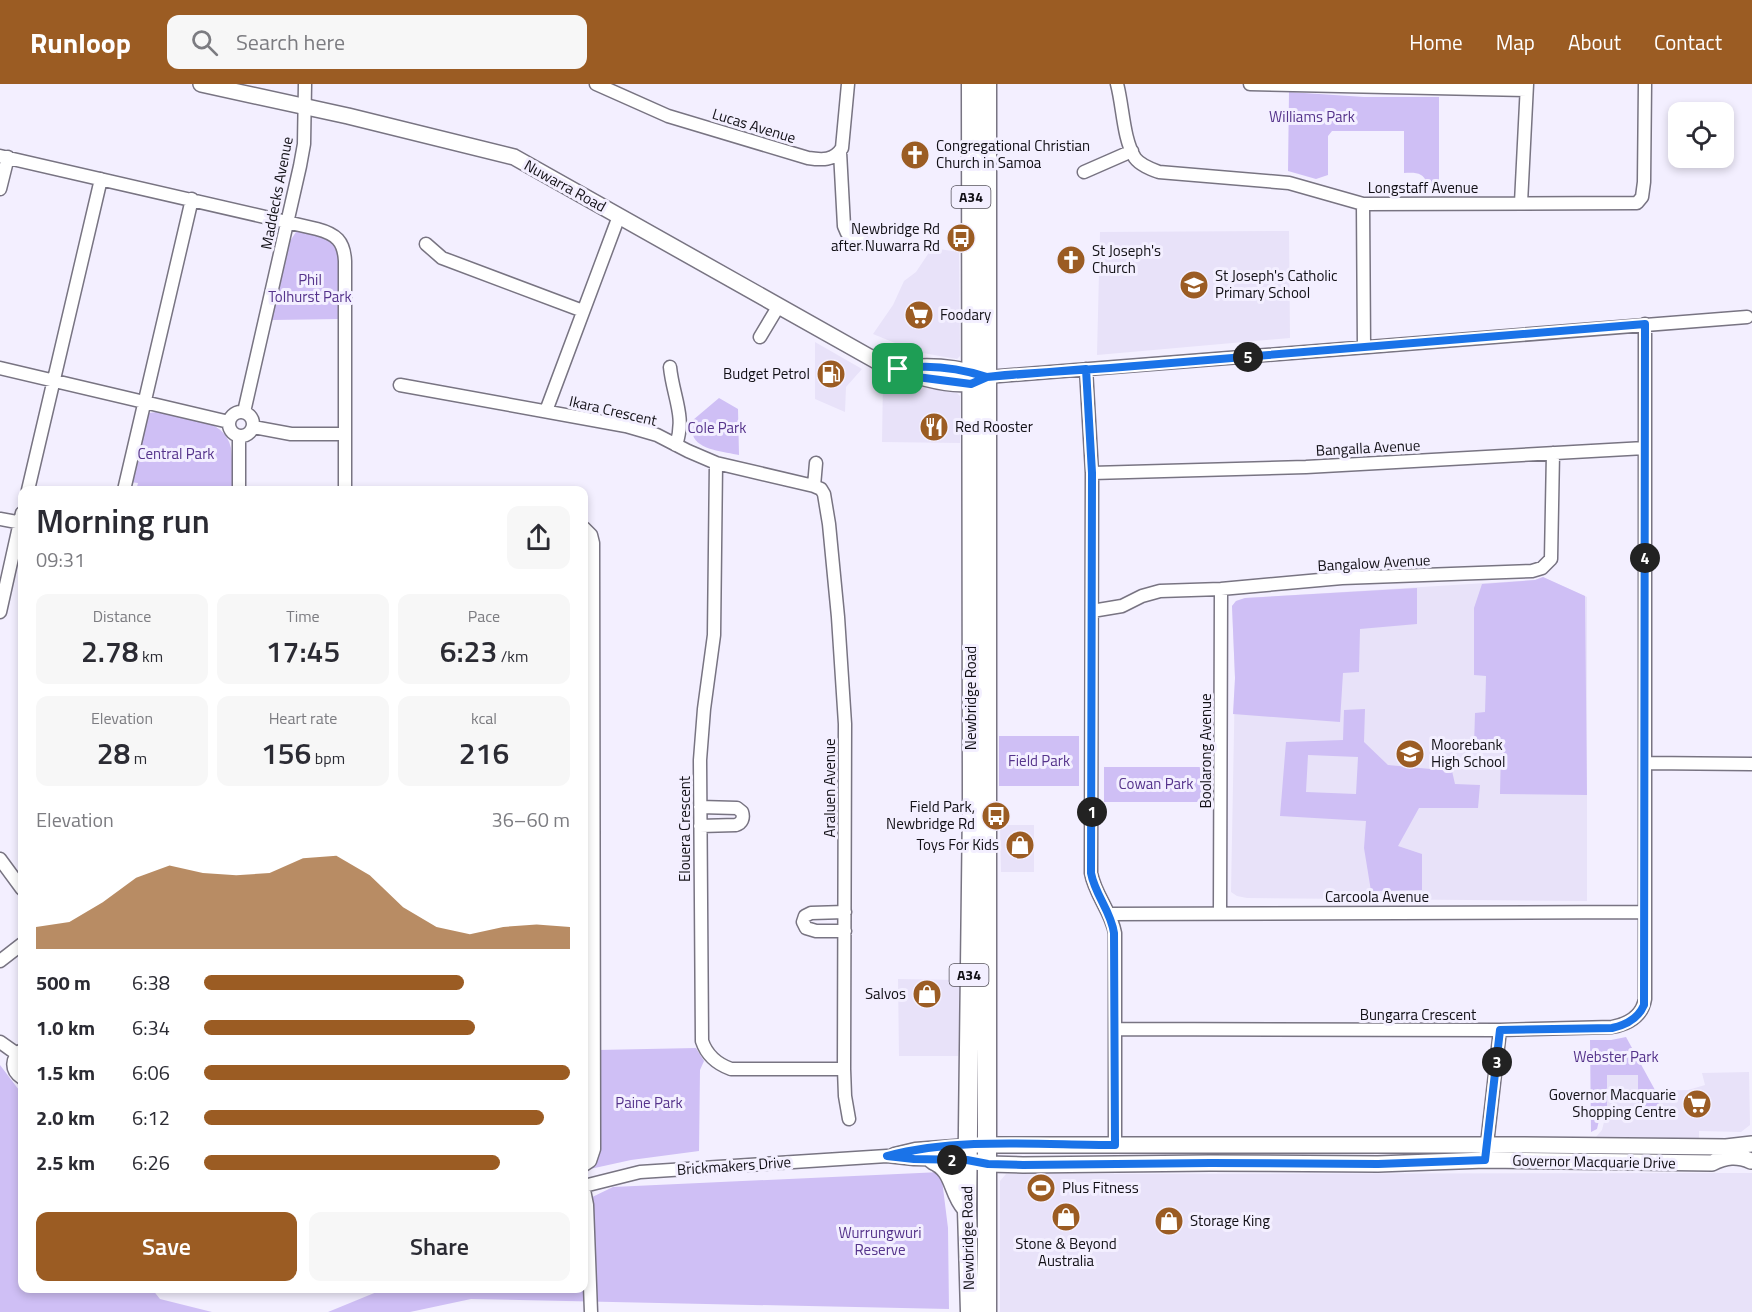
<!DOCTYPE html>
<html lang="en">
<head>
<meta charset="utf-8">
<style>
  :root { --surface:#fff; --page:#f7f7f7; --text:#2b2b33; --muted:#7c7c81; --accent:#9b5c23 }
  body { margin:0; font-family:"Titillium Web",sans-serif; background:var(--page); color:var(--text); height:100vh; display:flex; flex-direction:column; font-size:22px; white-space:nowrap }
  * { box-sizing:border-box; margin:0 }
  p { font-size:20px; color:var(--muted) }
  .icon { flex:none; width:33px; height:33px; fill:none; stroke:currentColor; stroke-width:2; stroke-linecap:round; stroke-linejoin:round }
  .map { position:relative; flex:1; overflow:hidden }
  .details { position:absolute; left:18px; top:402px; width:570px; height:807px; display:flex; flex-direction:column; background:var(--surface); border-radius:12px; box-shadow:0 3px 9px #0003 }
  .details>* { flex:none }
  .tools { position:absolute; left:1668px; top:18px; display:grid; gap:12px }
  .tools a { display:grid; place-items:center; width:66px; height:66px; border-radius:12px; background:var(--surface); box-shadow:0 3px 9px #0003; font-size:30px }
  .pin { position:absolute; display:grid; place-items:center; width:51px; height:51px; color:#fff; margin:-26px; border-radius:12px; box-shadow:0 3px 9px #0006 }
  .km { position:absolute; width:30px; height:30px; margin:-15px; border-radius:50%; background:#222; color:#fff; font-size:16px; line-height:30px; text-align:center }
  .round { display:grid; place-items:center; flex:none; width:63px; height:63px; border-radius:12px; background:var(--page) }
  .overview { display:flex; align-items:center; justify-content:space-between; height:102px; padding:0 18px }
  h1 { font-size:33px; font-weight:600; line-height:45px }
  .figures { display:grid; grid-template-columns:repeat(3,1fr); gap:9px; height:102px; padding:6px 18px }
  .figures div { display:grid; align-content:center; border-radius:12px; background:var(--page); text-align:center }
  .figures b { font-size:30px; font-weight:600 }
  .figures small { font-size:16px; font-weight:400 }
  .figures p { font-size:16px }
  .chart { height:168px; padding:12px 18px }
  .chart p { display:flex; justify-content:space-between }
  .chart svg { width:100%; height:108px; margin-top:6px; fill:var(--accent); opacity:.7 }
  .primary-button { display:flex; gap:12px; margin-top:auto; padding:12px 18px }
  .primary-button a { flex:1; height:69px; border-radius:12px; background:var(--accent); color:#fff; font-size:24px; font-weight:600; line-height:69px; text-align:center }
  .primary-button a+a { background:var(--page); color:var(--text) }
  ul { padding:0 18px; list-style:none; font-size:20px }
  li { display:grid; grid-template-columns:96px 72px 1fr; align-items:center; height:45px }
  li i { height:15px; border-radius:8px; background:var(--accent) }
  header { display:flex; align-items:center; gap:36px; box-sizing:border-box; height:84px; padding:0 30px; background:var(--accent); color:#fff }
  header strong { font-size:28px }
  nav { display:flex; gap:33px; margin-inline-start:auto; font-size:21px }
  .search { width:420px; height:54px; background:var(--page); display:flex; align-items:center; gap:15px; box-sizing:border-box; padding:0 21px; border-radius:12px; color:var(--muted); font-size:22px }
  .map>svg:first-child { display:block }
  .built { fill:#e8e2f9 }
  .green { fill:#cfbff5; fill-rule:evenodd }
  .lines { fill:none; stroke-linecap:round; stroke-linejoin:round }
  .minor-casing { stroke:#787482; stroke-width:15 }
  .major-casing { stroke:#787482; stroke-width:18 }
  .highway-casing { stroke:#787482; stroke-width:21 }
  .minor { stroke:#fff; stroke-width:12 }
  .major { stroke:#fff; stroke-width:15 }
  .highway { stroke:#fff; stroke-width:18 }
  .route-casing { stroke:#fff; stroke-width:12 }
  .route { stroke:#1a73e8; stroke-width:8 }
  .labels { text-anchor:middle; stroke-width:6; stroke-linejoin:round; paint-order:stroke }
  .shield { fill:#f3efff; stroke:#56535c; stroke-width:1.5 }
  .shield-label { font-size:14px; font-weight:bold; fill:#121016 }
  .park-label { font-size:15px; fill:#55338b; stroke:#f3efff }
  .street-label { font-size:15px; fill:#121016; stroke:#f3efff }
  .poi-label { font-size:15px; fill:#121016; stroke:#f3efff; text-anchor:start }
</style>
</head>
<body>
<header>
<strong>Runloop</strong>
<div class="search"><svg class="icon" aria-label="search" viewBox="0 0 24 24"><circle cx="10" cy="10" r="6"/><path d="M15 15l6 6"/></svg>Search here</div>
<nav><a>Home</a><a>Map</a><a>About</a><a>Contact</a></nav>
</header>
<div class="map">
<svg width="1752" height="1228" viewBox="0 0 1752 1228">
  <rect width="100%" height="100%" fill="#f3efff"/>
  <!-- built -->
  <path class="built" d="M 1289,147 L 1290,254 L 1097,271 L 1100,148 Z
    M 932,164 L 959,168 L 960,272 L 957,275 L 917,268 L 873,250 L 893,221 L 904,197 L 916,188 Z
    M 815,258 L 862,285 L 846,303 L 845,328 L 815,315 Z
    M 883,296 L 957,309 L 960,312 L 960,359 L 882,358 Z
    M 1543,493 L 1587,513 L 1587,817 L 1247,814 L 1237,812 L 1231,808 L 1235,594 L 1232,522 L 1236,517 L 1245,514 L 1535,496 Z
    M 1000,741 L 1034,741 L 1034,788 L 1001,788 Z
    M 898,895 L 960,896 L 958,972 L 899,972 Z
    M 1749,988 L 1750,1041 L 1741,1048 L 1699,1047 L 1699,1054 L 1595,1054 L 1602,1046 L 1606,1030 L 1607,991 L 1638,991 L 1646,1026 L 1659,1028 L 1660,1007 L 1688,1006 L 1705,1001 L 1702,989 Z
    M 1752,1089 L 1752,1228 L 1000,1228 L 1000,1097 L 1006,1090 Z"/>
  <!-- green -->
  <path class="green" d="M 1289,8 L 1364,13 L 1439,13 L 1439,108 C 1422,107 1430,96 1421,91 C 1416,88 1409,89 1404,89 L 1404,47 L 1332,47 L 1328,52 L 1328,91 L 1316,95 L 1288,87 Z
    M 302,147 C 317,150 329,152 338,164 L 340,235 L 272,236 L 290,157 L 296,148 Z
    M 719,314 L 738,325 L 739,371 C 726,368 697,366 693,351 C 692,347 693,341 693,336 Z
    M 156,328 C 180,332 225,333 231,364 C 233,378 232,393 232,406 L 136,406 L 138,399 L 130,398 L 144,334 L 149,329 Z
    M 1543,493 L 1585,512 L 1587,711 L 1500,710 L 1501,663 L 1474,662 L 1475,629 L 1485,628 L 1486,592 L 1474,591 L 1474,524 L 1482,500 L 1535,496 Z
    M 1417,504 L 1417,540 L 1360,545 L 1359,588 L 1343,589 L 1340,638 L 1233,630 L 1235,594 L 1232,522 L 1236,517 L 1245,514 Z
    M 1365,625 L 1364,658 L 1388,681 L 1452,687 L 1455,700 L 1480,701 L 1478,724 L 1419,724 L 1398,762 L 1422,770 L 1422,806 L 1371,807 L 1364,764 L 1366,737 L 1280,732 L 1286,658 L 1343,656 L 1344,626 ZM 1308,671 L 1358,673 L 1356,710 L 1306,708 Z
    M 999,652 L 1079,652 L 1079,702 L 999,702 Z
    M 1104,683 L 1208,683 L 1208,718 L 1104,718 Z
    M 1626,953 L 1655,1006 L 1660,1007 L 1659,1028 L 1638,1026 L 1638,991 L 1607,991 L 1607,1026 L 1601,1028 L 1597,1045 L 1591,1048 L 1590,956 L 1611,956 Z
    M 696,964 L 704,977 L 700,986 L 699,1067 L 631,1076 L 590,1085 L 595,1077 L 598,966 Z
    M 0,981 L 22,1010 L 22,1204 L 152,1205 L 160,1215 L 212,1228 L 0,1228 Z
    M 941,1088 L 948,1144 L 949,1225 L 471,1215 L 410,1228 L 328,1228 L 384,1205 L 584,1204 L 584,1117 L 613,1103 Z"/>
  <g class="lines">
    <!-- minor casing -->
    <g class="minor-casing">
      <path id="minor" d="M 596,0 L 668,32 L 808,74 C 822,76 834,77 842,64 L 848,0
        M 1117,0 C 1123,22 1123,55 1135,74 C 1140,81 1151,85 1159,88 L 1289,99 L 1363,120 L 1637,119 L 1642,113 L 1644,98 L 1645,0
        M 1250,0 L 1526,6
        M 840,68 L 844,142 L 847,149 L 864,159
        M 0,72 L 317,145 C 336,150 344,157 345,177 L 345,406
        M 1084,88 L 1132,67
        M 0,105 L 8,73
        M 1521,119 L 1527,0
        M 1363,120 L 1364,263
        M 426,160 L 442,174 L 583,227
        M 760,253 L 778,223
        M 670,283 C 673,313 686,332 676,361
        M 0,284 L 229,338
        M 1086,285 L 1092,389 L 1091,789 C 1095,811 1111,827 1115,849 L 1115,1061
        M 987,293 L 1747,233
        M 400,301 L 626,342 L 657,351 L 688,367 L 716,379 L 814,402
        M 546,327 L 619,132
        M229 340a12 12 0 1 1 24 0a12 12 0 1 1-24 0Z
        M 244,328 L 300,82 L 304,60 L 305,0
        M 253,343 L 291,350 L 345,350
        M 239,352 L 239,406
        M 716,379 L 714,551 L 704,625 L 700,676 L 702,957 C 707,972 717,980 731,985 L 844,985
        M 816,379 L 814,402 L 821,405 L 824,410 L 829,440 L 838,533 L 845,640 L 844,985 L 845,1012 L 849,1035
        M 1092,389 L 1306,383 L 1645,364
        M 28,406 L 101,95
        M 124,406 L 192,115
        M 0,435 L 22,439
        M 584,444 L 591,451 L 593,459 L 594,1065 L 590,1077 L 584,1081
        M 1092,527 L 1122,522 L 1142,512 L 1160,507 L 1221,505 L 1342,494 L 1532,487 L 1542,484 L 1551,475 L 1553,369
        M 0,528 L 22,429
        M 1645,679 L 1752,680
        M 700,723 L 737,724 L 742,728 C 744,734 742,739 736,741 L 700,742
        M 0,775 L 22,805
        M 845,828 L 811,829 L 805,832 L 803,838 L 806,844 L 816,847 L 845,847
        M 1220,829 L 1221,505
        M 1109,830 L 1645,828
        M 0,877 L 22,860
        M 1115,945 L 1500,946 L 1612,943 C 1628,940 1642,933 1645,915 L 1645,240
        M 0,958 L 17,970
        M 22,966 C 11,974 10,986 22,994
        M 1486,1069 L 1500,946
        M 894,1070 L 915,1065 L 967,1061
        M 584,1102 L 640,1088 L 887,1072 L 914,1075 L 967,1076
        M 584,1106 L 587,1121 L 591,1228"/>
    </g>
    <!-- major casing -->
    <g class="major-casing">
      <path id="major" d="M 201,0 L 348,32 L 514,73 L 880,279 C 905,289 956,308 981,296
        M 898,285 C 925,281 955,283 981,291
        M 975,1061 L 1521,1061 L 1726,1063 L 1752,1060
        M 976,1078 L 988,1080 L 1023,1081 L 1210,1079 L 1378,1080 L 1485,1076 L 1712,1079 C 1726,1072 1737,1071 1751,1077"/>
    </g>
    <!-- highway casing -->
    <g class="highway-casing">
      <path id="highway" d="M 987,0 L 987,1228
        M 933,1076 C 956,1086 951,1107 966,1124
        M 970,1228 L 967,1126 L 972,721 L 971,0"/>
    </g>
    <!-- minor -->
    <use href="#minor" class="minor"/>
    <!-- major -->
    <use href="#major" class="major"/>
    <!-- highway -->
    <use href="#highway" class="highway"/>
  </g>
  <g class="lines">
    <!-- route casing -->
    <g class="route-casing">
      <path id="route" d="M 898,285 C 927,280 959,284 987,293 L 1086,285 L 1092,389 L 1091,789 C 1095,811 1111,827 1114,849 L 1115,1061 C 1040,1061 960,1053 887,1072 L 914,1075 L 967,1076 L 988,1080 L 1023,1081 L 1210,1079 L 1378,1080 L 1485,1076 L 1500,946 L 1612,944 C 1626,941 1638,935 1644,921 L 1645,240 L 1110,284 L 1005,291 L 987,293 L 971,300 L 917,293 L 898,285"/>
    </g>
    <!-- route -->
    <use href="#route" class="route"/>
  </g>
  <!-- icons -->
  <defs>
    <g id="church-disc" transform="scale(1.5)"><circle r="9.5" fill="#9b5c23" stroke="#f3efff"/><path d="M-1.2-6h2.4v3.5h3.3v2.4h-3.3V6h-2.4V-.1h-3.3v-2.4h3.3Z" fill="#fff"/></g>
    <g id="bus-disc" transform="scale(1.5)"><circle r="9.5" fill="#9b5c23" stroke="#f3efff"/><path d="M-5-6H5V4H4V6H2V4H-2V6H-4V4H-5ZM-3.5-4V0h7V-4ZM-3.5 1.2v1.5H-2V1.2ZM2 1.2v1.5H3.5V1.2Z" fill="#fff"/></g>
    <g id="school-disc" transform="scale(1.5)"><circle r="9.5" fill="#9b5c23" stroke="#f3efff"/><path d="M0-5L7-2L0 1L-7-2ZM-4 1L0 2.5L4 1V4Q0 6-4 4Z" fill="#fff"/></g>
    <g id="supermarket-disc" transform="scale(1.5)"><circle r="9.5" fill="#9b5c23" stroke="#f3efff"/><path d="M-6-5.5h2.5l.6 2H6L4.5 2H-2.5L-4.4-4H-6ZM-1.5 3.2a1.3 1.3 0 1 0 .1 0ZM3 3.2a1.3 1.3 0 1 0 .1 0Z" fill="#fff"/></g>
    <g id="fuel-disc" transform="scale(1.5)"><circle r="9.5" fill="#9b5c23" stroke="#f3efff"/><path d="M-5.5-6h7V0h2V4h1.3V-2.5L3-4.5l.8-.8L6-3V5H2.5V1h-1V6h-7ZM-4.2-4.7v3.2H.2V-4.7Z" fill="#fff"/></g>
    <g id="restaurant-disc" transform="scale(1.5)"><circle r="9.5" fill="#9b5c23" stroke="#f3efff"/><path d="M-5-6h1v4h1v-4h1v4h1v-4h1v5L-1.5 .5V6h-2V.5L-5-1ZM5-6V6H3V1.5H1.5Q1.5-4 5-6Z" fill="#fff"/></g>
    <g id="shop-disc" transform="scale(1.5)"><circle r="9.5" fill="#9b5c23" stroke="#f3efff"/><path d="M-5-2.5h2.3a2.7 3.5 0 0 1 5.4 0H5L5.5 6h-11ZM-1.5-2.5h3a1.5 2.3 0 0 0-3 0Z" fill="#fff"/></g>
    <g id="stadium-disc" transform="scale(1.5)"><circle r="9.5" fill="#9b5c23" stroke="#f3efff"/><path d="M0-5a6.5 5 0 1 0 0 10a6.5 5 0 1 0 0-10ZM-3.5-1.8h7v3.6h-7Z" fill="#fff"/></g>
  </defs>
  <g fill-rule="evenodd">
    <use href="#church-disc" x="915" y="71"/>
    <use href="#bus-disc" x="961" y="154"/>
    <use href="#church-disc" x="1071" y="176"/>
    <use href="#school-disc" x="1194" y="201"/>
    <use href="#supermarket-disc" x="919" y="231"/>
    <use href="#fuel-disc" x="831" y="290"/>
    <use href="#restaurant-disc" x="934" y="343"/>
    <use href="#school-disc" x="1410" y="670"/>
    <use href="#bus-disc" x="996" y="732"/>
    <use href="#shop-disc" x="1020" y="761"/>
    <use href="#shop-disc" x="927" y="910"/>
    <use href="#supermarket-disc" x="1697" y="1020"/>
    <use href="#stadium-disc" x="1041" y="1104"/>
    <use href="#shop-disc" x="1066" y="1133"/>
    <use href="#shop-disc" x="1169" y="1137"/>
  </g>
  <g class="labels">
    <!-- shield labels -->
    <g class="shield">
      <rect x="951.5" y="102" width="39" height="22" rx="4.5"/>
      <rect x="949.5" y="880" width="39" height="22" rx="4.5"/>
    </g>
    <g class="shield-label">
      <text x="971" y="118">A34</text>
      <text x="969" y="896">A34</text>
    </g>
    <!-- park labels -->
    <g class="park-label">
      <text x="1312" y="38">Williams Park</text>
      <text x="310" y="201">Phil<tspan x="310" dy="17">Tolhurst Park</tspan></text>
      <text x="717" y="349">Cole Park</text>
      <text x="176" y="375">Central Park</text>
      <text x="1039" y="682">Field Park</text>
      <text x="1156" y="705">Cowan Park</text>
      <text x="1616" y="978">Webster Park</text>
      <text x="649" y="1024">Paine Park</text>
      <text x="880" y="1154">Wurrungwuri<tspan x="880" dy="17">Reserve</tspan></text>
    </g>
    <!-- street labels -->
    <g class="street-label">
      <text transform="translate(754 42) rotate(17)" y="5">Lucas Avenue</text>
      <text transform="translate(565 102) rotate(29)" y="5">Nuwarra Road</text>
      <text x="1423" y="109">Longstaff Avenue</text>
      <text transform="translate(277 109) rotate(-79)" y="5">Maddecks Avenue</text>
      <text transform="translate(613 327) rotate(13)" y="5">Ikara Crescent</text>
      <text transform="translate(1368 364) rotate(-3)" y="5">Bangalla Avenue</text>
      <text transform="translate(1374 479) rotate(-3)" y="5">Bangalow Avenue</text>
      <text transform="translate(971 614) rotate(-90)" y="5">Newbridge Road</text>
      <text transform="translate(1206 667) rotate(-90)" y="5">Boolarong Avenue</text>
      <text transform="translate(830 704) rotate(-90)" y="5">Araluen Avenue</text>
      <text transform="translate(685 745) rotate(-90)" y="5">Elouera Crescent</text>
      <text x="1377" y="818">Carcoola Avenue</text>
      <text x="1418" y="936">Bungarra Crescent</text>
      <text transform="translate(1594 1078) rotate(1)" y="5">Governor Macquarie Drive</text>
      <text transform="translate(734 1082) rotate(-4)" y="5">Brickmakers Drive</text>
      <text transform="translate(968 1154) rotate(-91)" y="5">Newbridge Road</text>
    </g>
    <!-- poi labels -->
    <g class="poi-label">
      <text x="936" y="67">Congregational Christian<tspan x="936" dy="17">Church in Samoa</tspan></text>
      <text x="940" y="150" text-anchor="end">Newbridge Rd<tspan x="940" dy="17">after Nuwarra Rd</tspan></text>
      <text x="1092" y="172">St Joseph's<tspan x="1092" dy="17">Church</tspan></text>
      <text x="1215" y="197">St Joseph's Catholic<tspan x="1215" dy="17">Primary School</tspan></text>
      <text x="940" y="236">Foodary</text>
      <text x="810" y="295" text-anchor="end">Budget Petrol</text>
      <text x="955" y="348">Red Rooster</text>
      <text x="1431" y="666">Moorebank<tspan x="1431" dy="17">High School</tspan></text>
      <text x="975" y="728" text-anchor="end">Field Park,<tspan x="975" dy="17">Newbridge Rd</tspan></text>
      <text x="999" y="766" text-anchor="end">Toys For Kids</text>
      <text x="906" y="915" text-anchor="end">Salvos</text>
      <text x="1676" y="1016" text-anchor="end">Governor Macquarie<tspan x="1676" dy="17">Shopping Centre</tspan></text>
      <text x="1062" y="1109">Plus Fitness</text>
      <text x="1190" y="1142">Storage King</text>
      <text x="1066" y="1165" text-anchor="middle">Stone &amp; Beyond<tspan x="1066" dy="17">Australia</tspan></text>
    </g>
  </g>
</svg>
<div class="tools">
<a><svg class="icon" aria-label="locate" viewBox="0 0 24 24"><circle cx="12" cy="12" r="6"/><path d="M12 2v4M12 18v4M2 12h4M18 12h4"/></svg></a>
</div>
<div class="pin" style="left:898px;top:285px;background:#1e9e55"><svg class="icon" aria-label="arrive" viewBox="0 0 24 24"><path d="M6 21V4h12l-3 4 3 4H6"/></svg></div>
<b class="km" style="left:1092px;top:728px">1</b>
<b class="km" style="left:952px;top:1076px">2</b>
<b class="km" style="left:1497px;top:978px">3</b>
<b class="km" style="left:1645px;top:474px">4</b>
<b class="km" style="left:1248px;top:273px">5</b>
<section class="details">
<div class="overview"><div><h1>Morning run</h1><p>09:31</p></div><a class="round"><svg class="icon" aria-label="share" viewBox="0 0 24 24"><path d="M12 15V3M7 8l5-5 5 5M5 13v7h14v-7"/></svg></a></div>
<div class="figures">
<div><p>Distance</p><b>2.78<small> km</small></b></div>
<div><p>Time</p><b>17:45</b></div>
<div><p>Pace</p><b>6:23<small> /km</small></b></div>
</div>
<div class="figures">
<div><p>Elevation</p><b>28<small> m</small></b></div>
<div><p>Heart rate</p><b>156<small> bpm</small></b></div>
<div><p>kcal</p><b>216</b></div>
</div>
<div class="chart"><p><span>Elevation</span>36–60 m</p>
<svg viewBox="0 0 160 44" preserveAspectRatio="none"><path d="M0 44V35L10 33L20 25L30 15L40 10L50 13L60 14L70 13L80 7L90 6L100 14L110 27L120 35L130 38L140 35L150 34L160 35V44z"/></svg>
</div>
<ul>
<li><b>500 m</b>6:38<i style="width:71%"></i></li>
<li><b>1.0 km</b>6:34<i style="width:74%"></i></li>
<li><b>1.5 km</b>6:06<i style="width:100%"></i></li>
<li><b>2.0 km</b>6:12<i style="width:93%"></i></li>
<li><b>2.5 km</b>6:26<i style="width:81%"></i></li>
</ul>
<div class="primary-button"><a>Save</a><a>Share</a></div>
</section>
</div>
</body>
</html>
